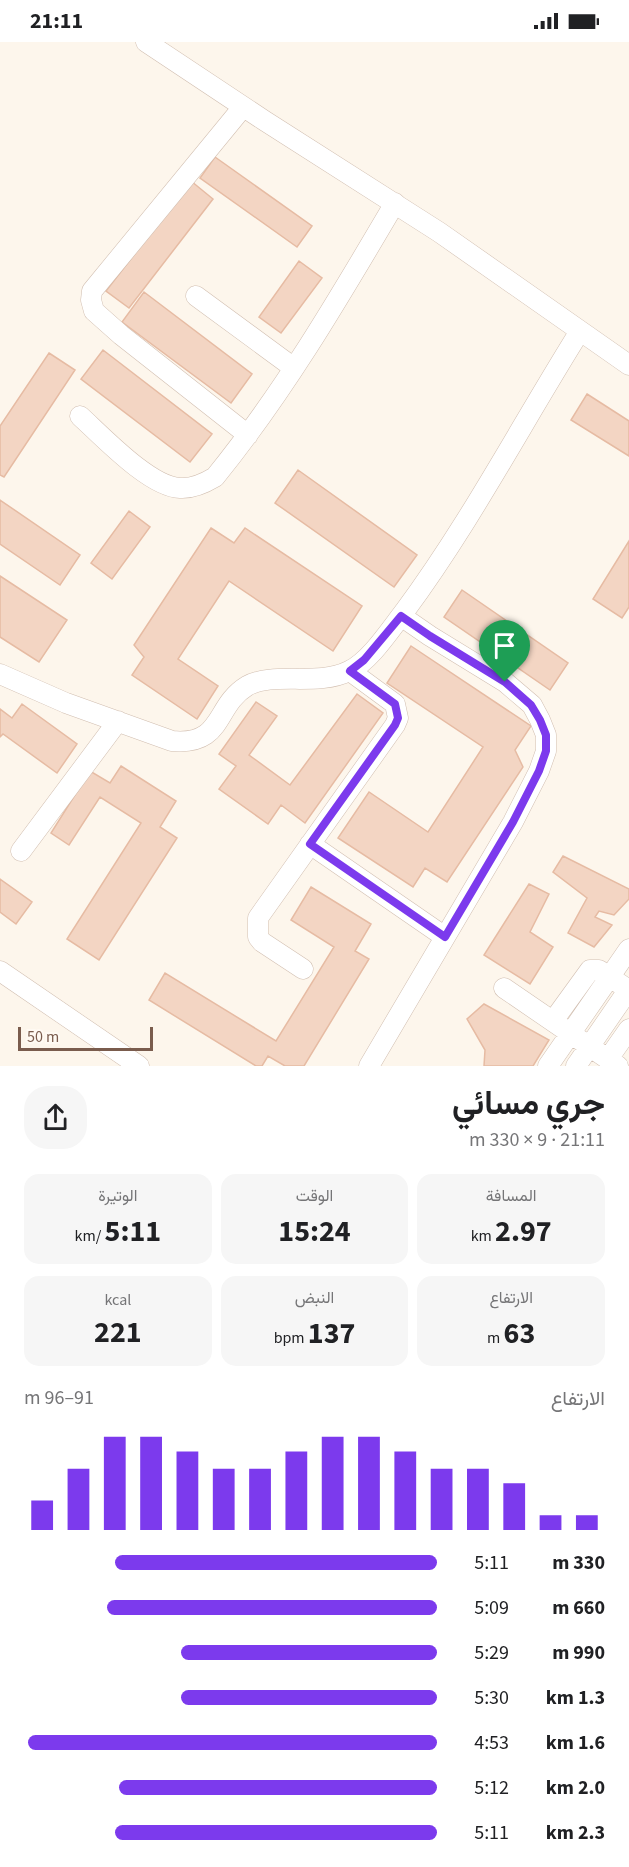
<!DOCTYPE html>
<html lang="ar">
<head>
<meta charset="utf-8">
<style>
  :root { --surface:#fff; --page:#f6f6f6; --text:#202124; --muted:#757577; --accent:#7c3aed }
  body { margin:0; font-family:"Source Sans 3",Vazirmatn,sans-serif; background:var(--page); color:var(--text); direction:rtl; height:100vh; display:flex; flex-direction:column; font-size:22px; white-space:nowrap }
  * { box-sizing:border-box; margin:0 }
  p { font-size:20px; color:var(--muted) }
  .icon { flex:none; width:33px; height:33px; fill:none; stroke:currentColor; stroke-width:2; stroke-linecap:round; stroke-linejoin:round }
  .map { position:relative; height:1024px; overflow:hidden; direction:ltr }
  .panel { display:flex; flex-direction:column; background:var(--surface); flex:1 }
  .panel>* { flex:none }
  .scale { position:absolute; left:18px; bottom:15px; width:135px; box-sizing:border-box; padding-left:6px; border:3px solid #7a5c4d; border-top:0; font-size:16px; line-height:21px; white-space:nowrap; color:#7a5c4d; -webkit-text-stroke:4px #fffaf3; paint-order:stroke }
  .pin { position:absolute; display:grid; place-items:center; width:51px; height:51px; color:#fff; margin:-62px -26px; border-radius:50% 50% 50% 0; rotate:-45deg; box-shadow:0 0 6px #0007 }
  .pin .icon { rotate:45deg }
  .round { display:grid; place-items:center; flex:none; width:63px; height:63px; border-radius:24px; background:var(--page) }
  .summary { display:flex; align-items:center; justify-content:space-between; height:102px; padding:0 24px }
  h1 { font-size:33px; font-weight:700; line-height:45px }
  .stats { display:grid; grid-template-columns:repeat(3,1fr); gap:9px; height:102px; padding:6px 24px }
  .stats div { display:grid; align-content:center; border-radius:15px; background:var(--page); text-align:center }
  .stats b { font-size:30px; font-weight:700 }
  .stats small { font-size:16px; font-weight:400 }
  .stats p { font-size:16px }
  .chart { height:168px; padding:12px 24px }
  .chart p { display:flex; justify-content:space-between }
  .chart svg { width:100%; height:108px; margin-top:6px; stroke:var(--accent); stroke-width:6 }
  ul { padding:0 24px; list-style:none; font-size:20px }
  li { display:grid; grid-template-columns:96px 72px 1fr; align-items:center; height:45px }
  li i { height:15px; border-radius:8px; background:var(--accent) }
  .status { display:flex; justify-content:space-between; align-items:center; height:42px; padding:0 30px; background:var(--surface); direction:ltr }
  .status svg { height:16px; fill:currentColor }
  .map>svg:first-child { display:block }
  .building { fill:#f3d5c3; stroke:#e6bba3; stroke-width:1.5 }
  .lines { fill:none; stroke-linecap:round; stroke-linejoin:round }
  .minor-casing { stroke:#d1beb0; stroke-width:21 }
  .minor { stroke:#fff; stroke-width:20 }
  .route-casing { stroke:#fff; stroke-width:12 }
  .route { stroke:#7c3aed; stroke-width:8 }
</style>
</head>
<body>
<div class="status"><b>21:11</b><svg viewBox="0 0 49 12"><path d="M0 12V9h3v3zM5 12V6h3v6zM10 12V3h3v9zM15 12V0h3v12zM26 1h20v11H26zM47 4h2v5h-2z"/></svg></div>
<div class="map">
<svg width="629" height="1024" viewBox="0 0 629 1024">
  <rect width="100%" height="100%" fill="#fdf6ec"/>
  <!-- building -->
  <path class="building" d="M 215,115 L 312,184 L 297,205 L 200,136 Z
    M 191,139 L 213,157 L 129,266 L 106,249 Z
    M 299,219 L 322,236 L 281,291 L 259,275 Z
    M 144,250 L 252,332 L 231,361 L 122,280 Z
    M 103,308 L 212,392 L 190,420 L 81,337 Z
    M 49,311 L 75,328 L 4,435 L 0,433 L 0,384 Z
    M 587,352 L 629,379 L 629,414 L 571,378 Z
    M 298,428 L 417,513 L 394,545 L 275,461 Z
    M 0,458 L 80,513 L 60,543 L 0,502 Z
    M 129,469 L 150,485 L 112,537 L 91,521 Z
    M 211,486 L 234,501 L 245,486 L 362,564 L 333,609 L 229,539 L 178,617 L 218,644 L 197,677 L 132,633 L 144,615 L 134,603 Z
    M 629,499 L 629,565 L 622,576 L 593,557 Z
    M 0,534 L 67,578 L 39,620 L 0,595 Z
    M 462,548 L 568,621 L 550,648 L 444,575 Z
    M 411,604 L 531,684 L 515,708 L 523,725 L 447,840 L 425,826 L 413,845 L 338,796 L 369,750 L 428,790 L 483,705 L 387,641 Z
    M 357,652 L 383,671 L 305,781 L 281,763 L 268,782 L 219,747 L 236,724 L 219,712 L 256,660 L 277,674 L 249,713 L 290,743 Z
    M 22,662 L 77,702 L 57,731 L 3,692 L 0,695 L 0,667 L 12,676 Z
    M 121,724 L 176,759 L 160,785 L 177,796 L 99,918 L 67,897 L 141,781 L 100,755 L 69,803 L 51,791 L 90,729 L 110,741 Z
    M 563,814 L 629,847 L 629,857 L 614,873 L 599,869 L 595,875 L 612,883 L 594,905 L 568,891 L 587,856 L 553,830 Z
    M 0,837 L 32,860 L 16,882 L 0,870 Z
    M 529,842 L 549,852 L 530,890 L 553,905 L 530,942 L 484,913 Z
    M 311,845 L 371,882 L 355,909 L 369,917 L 304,1024 L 285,1024 L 268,1014 L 262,1024 L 256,1024 L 149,958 L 165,931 L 276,999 L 334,905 L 291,878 Z
    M 484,962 L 549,998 L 533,1024 L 484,1024 L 485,1008 L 467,977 Z"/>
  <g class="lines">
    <!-- minor casing -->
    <g class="minor-casing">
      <path id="minor" d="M 146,0 L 265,79 L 439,190 L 629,323
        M 243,65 L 92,249 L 91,258 L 94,269 L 121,293 L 248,393
        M 196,254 L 294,326
        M 80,374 C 103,395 150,445 180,446 C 193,447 205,441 215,435 C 284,350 339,256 395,161
        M 0,632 L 66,661 L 172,699 C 224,704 214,664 247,644 C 274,629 317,645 349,629 C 370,619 390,588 404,570 C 470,481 521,383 580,289
        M 310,802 L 445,895
        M 21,809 L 118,679
        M 303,927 L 262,900 L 258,895 L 258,876 L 395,683 L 398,676 L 395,662 L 350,629
        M 0,929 L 139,1024
        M 504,946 L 618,1024
        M 553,979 L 590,928 L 599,928 L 629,948
        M 608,1017 L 629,987
        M 369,1024 L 513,780 L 539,729 L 546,709 L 546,693 L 540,678 L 532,663 L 505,640 L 430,594 L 401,574
        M 548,1024 L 629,907
        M 576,1024 L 629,947"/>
    </g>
    <!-- minor -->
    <use href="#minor" class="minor"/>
  </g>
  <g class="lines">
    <!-- route casing -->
    <g class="route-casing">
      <path id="route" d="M 401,574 L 430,594 L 505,640 L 531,663 L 540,678 L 546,693 L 546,709 L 539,729 L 513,780 L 445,895 L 310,802 L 395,683 L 398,676 L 395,662 L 350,629 L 364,618 Z"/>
    </g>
    <!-- route -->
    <use href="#route" class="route"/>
  </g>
</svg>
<div class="scale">50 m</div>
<div class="pin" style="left:505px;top:640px;background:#1e9e55"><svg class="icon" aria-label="arrive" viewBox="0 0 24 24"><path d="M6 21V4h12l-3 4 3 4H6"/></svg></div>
</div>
<section class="panel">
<div class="summary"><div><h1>جري مسائي</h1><p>21:11 · 9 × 330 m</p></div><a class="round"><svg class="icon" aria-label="share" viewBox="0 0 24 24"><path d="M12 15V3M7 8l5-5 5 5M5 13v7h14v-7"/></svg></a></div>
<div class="stats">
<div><p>المسافة</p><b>2.97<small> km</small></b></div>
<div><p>الوقت</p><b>15:24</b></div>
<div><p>الوتيرة</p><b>5:11<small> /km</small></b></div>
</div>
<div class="stats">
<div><p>الارتفاع</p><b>63<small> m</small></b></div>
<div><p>النبض</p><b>137<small> bpm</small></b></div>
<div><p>kcal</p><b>221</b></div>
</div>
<div class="chart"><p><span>الارتفاع</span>91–96 m</p>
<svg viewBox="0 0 160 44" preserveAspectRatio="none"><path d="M5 44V32M15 44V19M25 44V6M35 44V6M45 44V12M55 44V19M65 44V19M75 44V12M85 44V6M95 44V6M105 44V12M115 44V19M125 44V19M135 44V25M145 44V38M155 44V38"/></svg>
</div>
<ul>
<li><b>330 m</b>5:11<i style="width:78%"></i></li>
<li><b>660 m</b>5:09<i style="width:80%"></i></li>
<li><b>990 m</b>5:29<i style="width:62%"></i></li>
<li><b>1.3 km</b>5:30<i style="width:62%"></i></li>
<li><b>1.6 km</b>4:53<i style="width:99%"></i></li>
<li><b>2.0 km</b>5:12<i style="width:77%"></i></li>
<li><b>2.3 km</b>5:11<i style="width:78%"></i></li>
</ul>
</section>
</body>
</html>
